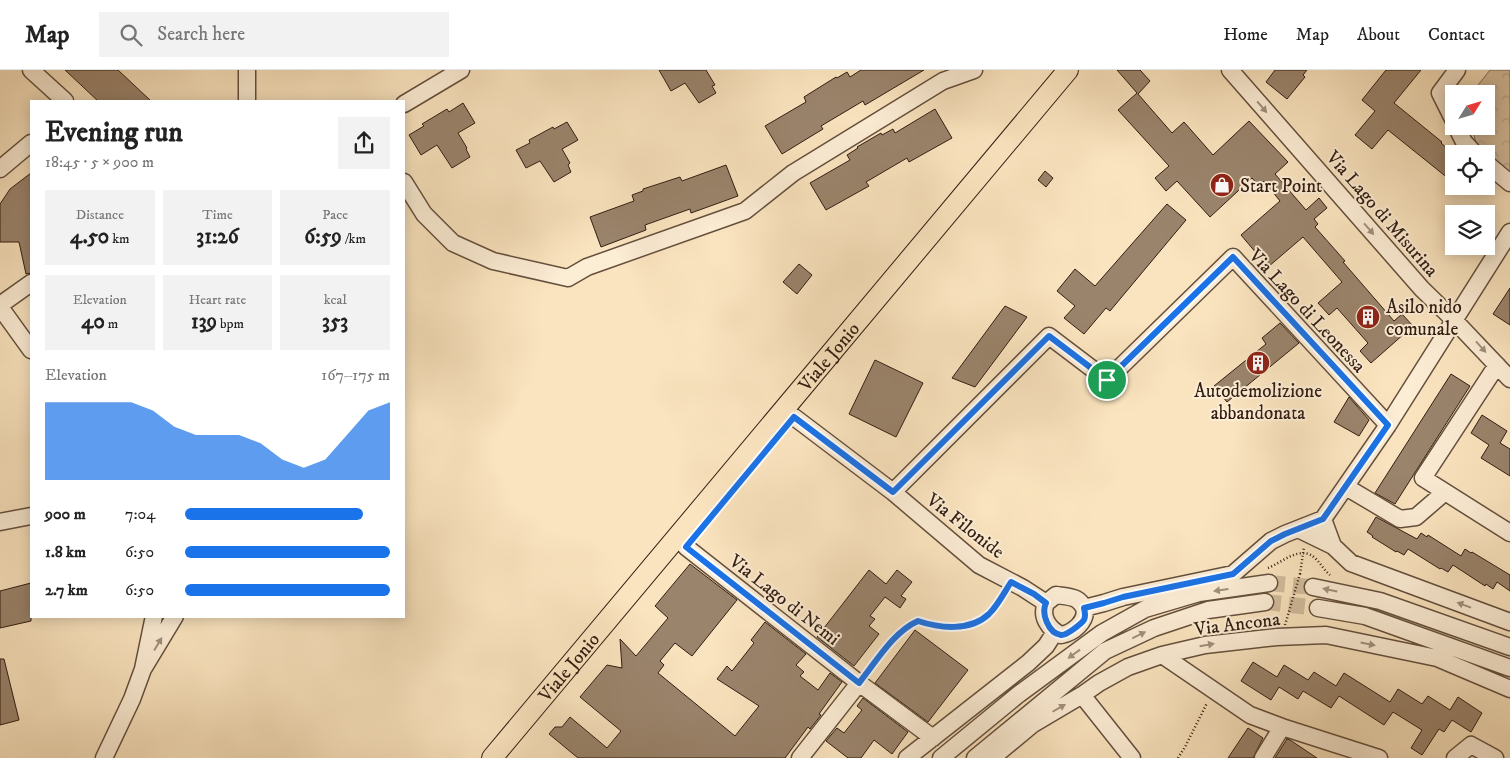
<!DOCTYPE html>
<html lang="en">
<head>
<meta charset="utf-8">
<style>
  :root { --surface:#fff; --page:#f2f2f2; --text:#222; --muted:#767676; --line:#e0e0e0; --accent:#1a73e8 }
  body { margin:0; font-family:"IM FELL DW Pica",serif; background:var(--page); color:var(--text); height:100vh; display:flex; flex-direction:column; font-size:19px; white-space:nowrap }
  * { box-sizing:border-box; margin:0 }
  p { font-size:16px; color:var(--muted) }
  .icon { flex:none; width:28px; height:28px; fill:none; stroke:currentColor; stroke-width:2; stroke-linecap:round; stroke-linejoin:round }
  .map { position:relative; flex:1; overflow:hidden }
  .sheet { position:absolute; left:30px; top:30px; width:375px; height:518px; display:flex; flex-direction:column; background:var(--surface); border-radius:0px; box-shadow:0 2px 12px #0003 }
  .sheet>* { flex:none }
  .needle { width:32px; rotate:53deg }
  .controls { position:absolute; left:1445px; top:15px; display:grid; gap:10px }
  .controls a { display:grid; place-items:center; width:50px; height:50px; border-radius:0px; background:var(--surface); box-shadow:0 2px 12px #0003; font-size:25px }
  .pin { position:absolute; display:grid; place-items:center; width:42px; height:42px; color:#fff; margin:-21px; border:2px solid #fff; border-radius:50%; box-shadow:0 1px 5px #0007 }
  .round { display:grid; place-items:center; flex:none; width:52px; height:52px; border-radius:0px; background:var(--page) }
  .overview { display:flex; align-items:center; justify-content:space-between; height:85px; padding:0 15px }
  h1 { font-size:28px; font-weight:700; line-height:38px }
  .metrics { display:grid; grid-template-columns:repeat(3,1fr); gap:8px; height:85px; padding:5px 15px }
  .metrics div { display:grid; align-content:center; border-radius:0px; background:var(--page); text-align:center }
  .metrics b { font-size:21px; font-weight:700 }
  .metrics small { font-size:14px; font-weight:400 }
  .metrics p { font-size:14px }
  .chart { height:140px; padding:10px 15px }
  .chart p { display:flex; justify-content:space-between }
  .chart svg { width:100%; height:90px; margin-top:5px; fill:var(--accent); opacity:.7 }
  ul { padding:0 15px; list-style:none; font-size:16px }
  li { display:grid; grid-template-columns:80px 60px 1fr; align-items:center; height:38px }
  li i { height:12px; border-radius:6px; background:var(--accent) }
  header { display:flex; align-items:center; gap:30px; box-sizing:border-box; height:70px; padding:0 25px; background:var(--surface); border-bottom:1px solid var(--line) }
  header strong { font-size:24px }
  nav { display:flex; gap:28px; margin-inline-start:auto; font-size:18px }
  .search { width:350px; height:45px; background:var(--page); display:flex; align-items:center; gap:12px; box-sizing:border-box; padding:0 18px; border-radius:0px; color:var(--muted); font-size:19px }
  .map>svg:first-child { display:block }
  .park { fill:url(#park-crowns); stroke:#85705a }
  .building { fill:#9a846c; stroke:#321d12 }
  .lines { fill:none; stroke-linecap:round; stroke-linejoin:round }
  .minor-tunnel { stroke:#d2bc9c; stroke-width:16; stroke-dasharray:16 8; stroke-linecap:butt }
  .minor-casing { stroke:#644f3d; stroke-width:19 }
  .major-casing { stroke:#321d12; stroke-width:22 }
  .path { stroke:#321d12; stroke-width:2.5; stroke-dasharray:1 2.5; stroke-linecap:butt }
  .minor { stroke:#fcedd5; stroke-width:16 }
  .major { stroke:#fae4bf; stroke-width:20 }
  .path-bridge { stroke:#321d12; stroke-width:2.5; stroke-dasharray:1 2.5; stroke-linecap:butt }
  .oneway { fill:#a18f7d }
  .route-casing { stroke:#fff; stroke-width:10 }
  .route { stroke:#1a73e8; stroke-width:6 }
  .labels { text-anchor:middle; stroke-width:4; stroke-linejoin:round; paint-order:stroke }
  .poi-label { font-size:19px; fill:#321d12; stroke:#fcedd5; text-anchor:start }
  .street-label { font-size:19px; fill:#321d12; stroke:#fcedd5 }
</style>
</head>
<body>
<header>
<strong>Map</strong>
<div class="search"><svg class="icon" aria-label="search" viewBox="0 0 24 24"><circle cx="10" cy="10" r="6"/><path d="M15 15l6 6"/></svg>Search here</div>
<nav><a>Home</a><a>Map</a><a>About</a><a>Contact</a></nav>
</header>
<div class="map">
<svg width="1510" height="688" viewBox="0 0 1510 688">
  <defs>
    <pattern id="park-crowns" width="20" height="18" patternUnits="userSpaceOnUse" patternTransform="scale(1.25)"><rect width="20" height="18" fill="#d8c2a2"/><path d="M2 6a3 3 0 1 1 6 0M12 15a3 3 0 1 1 6 0" fill="none" stroke="#baa68a"/></pattern>
  </defs>
  <rect width="100%" height="100%" fill="#fae4bf"/>
  <filter id="stains"><feTurbulence type="fractalNoise" baseFrequency=".004" numOctaves="4"/><feColorMatrix values="0 0 0 0 .2 0 0 0 0 .09 0 0 0 0 .02 0 0 0 .5 -.17"/></filter>
  <radialGradient id="worn" r=".72"><stop offset=".6" stop-color="#630" stop-opacity="0"/><stop offset="1" stop-color="#630" stop-opacity=".3"/></radialGradient>
  <!-- park -->
  <path class="park" d="M 1490,0 L 1510,0 L 1510,108 L 1486,86 L 1486,84 L 1478,79 L 1471,56 L 1486,56 L 1486,24 L 1471,24 Z"/>
  <!-- building -->
  <path class="building" d="M 65,0 L 118,0 L 151,31 L 98,31 Z
    M 659,0 L 706,0 L 715,15 L 712,16 L 716,23 L 699,33 L 685,13 L 671,21 Z
    M 861,0 L 924,0 L 865,35 L 863,31 L 821,56 L 823,59 L 782,84 L 765,56 L 806,32 L 804,27 L 836,7 L 837,8 L 847,2 L 850,7 Z
    M 1117,0 L 1140,0 L 1150,11 L 1138,24 L 1172,63 L 1184,52 L 1213,85 L 1249,51 L 1288,92 L 1275,104 L 1306,140 L 1319,128 L 1327,138 L 1314,149 L 1318,154 L 1315,157 L 1345,191 L 1343,192 L 1394,251 L 1402,244 L 1413,256 L 1371,293 L 1360,281 L 1368,273 L 1337,238 L 1329,245 L 1318,233 L 1342,212 L 1303,167 L 1268,197 L 1241,165 L 1280,131 L 1264,111 L 1259,116 L 1252,108 L 1210,147 L 1177,111 L 1166,121 L 1155,108 L 1169,96 L 1118,40 L 1137,23 Z
    M 1275,0 L 1307,0 L 1303,5 L 1305,7 L 1287,29 L 1266,12 Z
    M 1386,0 L 1421,0 L 1394,33 L 1442,72 L 1441,73 L 1454,84 L 1454,113 L 1388,60 L 1372,79 L 1355,65 L 1375,41 L 1362,30 Z
    M 463,33 L 475,53 L 458,63 L 467,78 L 466,79 L 470,87 L 452,98 L 437,75 L 421,85 L 409,65 L 424,56 L 422,54 L 447,39 L 449,42 Z
    M 935,39 L 952,68 L 909,92 L 907,88 L 866,112 L 869,116 L 826,140 L 810,113 L 850,90 L 847,85 L 858,78 L 857,77 L 881,63 L 882,65 L 893,59 L 895,63 Z
    M 567,52 L 578,70 L 562,79 L 570,93 L 568,95 L 571,102 L 554,112 L 540,91 L 526,98 L 516,80 L 530,73 L 529,70 L 553,57 L 554,59 Z
    M 726,95 L 738,126 L 691,143 L 690,139 L 645,155 L 646,160 L 601,177 L 590,147 L 634,131 L 632,125 L 643,121 L 643,119 L 680,107 L 682,111 Z
    M 1045,101 L 1053,108 L 1046,117 L 1038,110 Z
    M 31,103 L 31,203 L 26,204 L 19,172 L 0,172 L 0,134 L 10,119 Z
    M 1167,134 L 1186,150 L 1110,241 L 1106,238 L 1084,264 L 1064,248 L 1075,236 L 1057,221 L 1075,199 L 1095,216 Z
    M 799,194 L 812,205 L 797,224 L 783,212 Z
    M 1510,218 L 1510,255 L 1493,244 Z
    M 1005,236 L 1027,247 L 975,317 L 952,308 Z
    M 1280,253 L 1299,273 L 1227,332 L 1214,316 L 1266,274 L 1262,268 Z
    M 875,290 L 923,313 L 896,367 L 849,344 Z
    M 1451,304 L 1470,316 L 1395,434 L 1375,423 Z
    M 1349,327 L 1369,350 L 1359,366 L 1334,352 Z
    M 1482,345 L 1507,361 L 1500,373 L 1510,379 L 1510,406 L 1481,388 L 1489,375 L 1471,363 Z
    M 1376,447 L 1417,469 L 1421,463 L 1427,467 L 1428,465 L 1461,486 L 1465,479 L 1471,483 L 1472,482 L 1510,505 L 1510,521 L 1497,512 L 1493,519 L 1486,514 L 1485,516 L 1453,495 L 1448,502 L 1441,498 L 1440,499 L 1408,479 L 1404,485 L 1397,481 L 1396,482 L 1372,467 L 1373,466 L 1367,462 Z
    M 690,494 L 737,530 L 692,586 L 675,573 L 660,591 L 664,595 L 658,603 L 735,666 L 759,636 L 717,609 L 727,596 L 732,601 L 754,573 L 751,570 L 765,552 L 806,584 L 796,595 L 804,602 L 800,606 L 818,620 L 830,603 L 842,612 L 819,644 L 821,645 L 810,659 L 808,657 L 785,688 L 578,688 L 549,664 L 555,657 L 562,657 L 570,647 L 607,678 L 621,661 L 580,627 L 607,595 L 622,598 L 620,569 L 636,586 L 668,548 L 655,536 Z
    M 869,500 L 886,514 L 897,500 L 912,512 L 901,526 L 906,529 L 900,538 L 885,527 L 870,546 L 875,549 L 869,556 L 879,564 L 854,596 L 817,567 Z
    M 31,513 L 31,551 L 0,558 L 0,521 Z
    M 915,560 L 968,600 L 928,652 L 875,613 Z
    M 0,589 L 4,589 L 19,650 L 0,655 Z
    M 1253,592 L 1277,607 L 1284,595 L 1308,610 L 1314,602 L 1336,616 L 1344,603 L 1390,632 L 1398,619 L 1422,634 L 1428,626 L 1450,640 L 1458,627 L 1482,643 L 1471,662 L 1452,650 L 1444,662 L 1439,659 L 1422,685 L 1411,678 L 1422,660 L 1393,642 L 1384,655 L 1339,626 L 1331,638 L 1303,621 L 1298,629 L 1279,617 L 1271,630 L 1241,611 Z
    M 863,628 L 908,662 L 892,684 L 874,670 L 861,688 L 848,688 L 826,671 L 837,658 L 844,663 L 862,640 L 857,636 Z
    M 1248,658 L 1263,668 L 1253,688 L 1228,688 Z
    M 1287,669 L 1290,670 L 1317,688 L 1275,688 Z"/>
  <g class="lines">
    <!-- minor-tunnel -->
    <path class="minor-tunnel" d="M 1269,513 L 1313,517
      M 1265,532 L 1318,538"/>
    <!-- minor casing -->
    <g class="minor-casing">
      <path id="minor" d="M 31,0 L 65,31
        M 1230,0 L 1422,219 L 1454,250 L 1510,309
        M 247,31 L 247,0
        M 404,34 L 461,0
        M 1454,51 L 1440,23 L 1457,0
        M 1456,56 L 1464,72 L 1475,84
        M 1486,93 L 1510,113
        M 0,99 L 31,73
        M 404,112 L 424,144 L 453,173 L 493,191 L 568,208 L 587,197 L 745,141 L 793,103 L 943,11 L 974,0
        M 0,235 L 31,213
        M 0,237 L 31,280
        M 1497,295 L 1423,408 L 1510,463
        M 794,347 L 893,422 L 979,495 L 1023,518 L 1046,533
        M 1346,417 L 1400,449 L 1416,447 L 1445,422
        M 893,422 L 1049,266 L 1107,310 L 1233,187 L 1388,355
        M 1323,449 L 1388,355 L 1510,162
        M 1323,449 L 1333,476 L 1351,493 L 1510,552
        M 0,452 L 31,446
        M 1298,459 L 1333,476
        M 686,477 L 859,613 L 933,668
        M 1313,517 L 1380,531 L 1510,577
        M 1056,525 C 1062,526 1070,526 1076,529 C 1080,531 1082,534 1084,538 C 1088,551 1073,563 1061,565 C 1049,559 1040,547 1046,533 Z
        M 1084,538 L 1104,533 L 1123,527 L 1233,504 L 1271,471 L 1285,464 L 1323,449
        M 1318,538 L 1365,546 L 1510,598
        M 154,546 L 143,599 L 175,546
        M 1162,585 L 1250,645 L 1282,657 L 1379,688
        M 1082,625 L 1132,688
        M 104,688 L 132,629 L 143,599
        M 800,688 L 859,613
        M 907,688 L 1028,593 L 1046,576 L 1055,562
        M 941,688 L 1019,624 L 1102,563 L 1145,539 L 1199,523 L 1269,513
        M 975,688 L 1105,581 L 1154,558 L 1208,540 L 1265,532
        M 992,688 L 1033,654 L 1082,625 L 1099,613 L 1128,597 L 1162,585 L 1205,575 L 1277,567 L 1326,565 L 1437,588 L 1510,619
        M 1263,688 L 1282,657
        M 1455,688 L 1471,675 L 1495,688"/>
    </g>
    <!-- major casing -->
    <g class="major-casing">
      <g id="major">
        <path id="s1" d="M 492,688 L 1068,0"/>
      </g>
    </g>
    <!-- path -->
    <path class="path" d="M 1268,498 C 1283,492 1301,474 1316,489 C 1321,494 1324,500 1330,505
      M 1300,504 L 1304,477
      M 868,602 C 883,584 896,561 918,551 C 953,562 984,559 1004,524
      M 1178,688 L 1185,677 L 1207,633"/>
    <!-- minor -->
    <use href="#minor" class="minor"/>
    <!-- major -->
    <use href="#major" class="major"/>
    <!-- path-bridge -->
    <path class="path-bridge" d="M 1285,555 L 1300,504"/>
  </g>
  <!-- one-way arrows -->
  <defs><path id="oneway-solid" d="M-6-.8H1V-3.2L6.5 0L1 3.2V.8H-6Z" transform="scale(1.25)"/></defs>
  <g class="oneway">
    <use href="#oneway-solid" transform="translate(1262 37) rotate(49)"/>
    <use href="#oneway-solid" transform="translate(1369 159) rotate(49)"/>
    <use href="#oneway-solid" transform="translate(1481 277) rotate(48)"/>
    <use href="#oneway-solid" transform="translate(1221 520) rotate(172)"/>
    <use href="#oneway-solid" transform="translate(1330 520) rotate(-168)"/>
    <use href="#oneway-solid" transform="translate(1464 535) rotate(-160)"/>
    <use href="#oneway-solid" transform="translate(1139 565) rotate(-26)"/>
    <use href="#oneway-solid" transform="translate(158 574) rotate(-59)"/>
    <use href="#oneway-solid" transform="translate(1368 574) rotate(11)"/>
    <use href="#oneway-solid" transform="translate(1207 575) rotate(-10)"/>
    <use href="#oneway-solid" transform="translate(1074 584) rotate(144)"/>
    <use href="#oneway-solid" transform="translate(1059 638) rotate(-30)"/>
  </g>
  <g class="lines">
    <!-- route casing -->
    <g class="route-casing">
      <path id="route" d="M 1233,187 L 1388,355 L 1323,449 L 1285,464 L 1271,471 L 1233,504 L 1123,527 L 1104,533 L 1084,538 C 1085,542 1086,546 1084,550 C 1081,554 1066,566 1061,565 C 1048,563 1041,543 1046,533 L 1034,524 L 1011,512 C 1004,523 998,535 989,544 C 970,562 939,558 918,551 C 893,562 876,592 859,613 L 686,477 L 794,347 L 893,422 L 1049,266 L 1107,310 Z"/>
    </g>
    <!-- route -->
    <use href="#route" class="route"/>
  </g>
  <!-- icons -->
  <defs>
    <g id="shop-disc" transform="scale(1.25)"><circle r="9.5" fill="#8f2418" stroke="#fcedd5"/><path d="M-5-2.5h2.3a2.7 3.5 0 0 1 5.4 0H5L5.5 6h-11ZM-1.5-2.5h3a1.5 2.3 0 0 0-3 0Z" fill="#fff"/></g>
    <g id="building-disc" transform="scale(1.25)"><circle r="9.5" fill="#8f2418" stroke="#fcedd5"/><path d="M-4-6H4V6H1V3H-1V6H-4ZM-2.5-4.3h1.7v1.8h-1.7ZM.8-4.3h1.7v1.8H.8ZM-2.5-1h1.7V.8h-1.7ZM.8-1h1.7V.8H.8Z" fill="#fff"/></g>
  </defs>
  <g fill-rule="evenodd">
    <use href="#shop-disc" x="1222" y="115"/>
    <use href="#building-disc" x="1368" y="247"/>
    <use href="#building-disc" x="1258" y="293"/>
  </g>
  <g class="labels">
    <!-- poi labels -->
    <g class="poi-label">
      <text x="1240" y="122">Start Point</text>
      <text x="1386" y="243">Asilo nido<tspan x="1386" dy="22">comunale</tspan></text>
      <text x="1258" y="327" text-anchor="middle">Autodemolizione<tspan x="1258" dy="22">abbandonata</tspan></text>
    </g>
    <!-- street labels -->
    <g class="street-label">
      <text transform="translate(1383 143) rotate(49)" y="7">Via Lago di Misurina</text>
      <text transform="translate(1308 240) rotate(47)" y="7">Via Lago di Leonessa</text>
      <text dy="7" stroke="none"><textPath href="#s1" startOffset="524">Viale Jonio</textPath></text>
      <text transform="translate(966 455) rotate(38)" y="7">Via Filonide</text>
      <text transform="translate(785 529) rotate(38)" y="7">Via Lago di Nemi</text>
      <text transform="translate(1237 553) rotate(-7)" y="7">Via Ancona</text>
      <text dy="7" stroke="none"><textPath href="#s1" startOffset="119">Viale Jonio</textPath></text>
    </g>
  </g>
  <rect width="100%" height="100%" filter="url(#stains)"/>
  <rect width="100%" height="100%" fill="url(#worn)"/>
</svg>
<div class="controls">
<a><svg class="needle" viewBox="-14 -14 28 28"><path d="M0-13l5 13h-10z" fill="#e53935"/><path d="M0 13l5-13h-10z" fill="#767676"/></svg></a>
<a><svg class="icon" aria-label="locate" viewBox="0 0 24 24"><circle cx="12" cy="12" r="6"/><path d="M12 2v4M12 18v4M2 12h4M18 12h4"/></svg></a>
<a><svg class="icon" aria-label="layers" viewBox="0 0 24 24"><path d="M12 4l9 5-9 5-9-5zM3 14l9 5 9-5"/></svg></a>
</div>
<div class="pin" style="left:1107px;top:310px;background:#1e9e55"><svg class="icon" aria-label="arrive" viewBox="0 0 24 24"><path d="M6 21V4h12l-3 4 3 4H6"/></svg></div>
<section class="sheet">
<div class="overview"><div><h1>Evening run</h1><p>18:45 · 5 × 900 m</p></div><a class="round"><svg class="icon" aria-label="share" viewBox="0 0 24 24"><path d="M12 15V3M7 8l5-5 5 5M5 13v7h14v-7"/></svg></a></div>
<div class="metrics">
<div><p>Distance</p><b>4.50<small> km</small></b></div>
<div><p>Time</p><b>31:26</b></div>
<div><p>Pace</p><b>6:59<small> /km</small></b></div>
</div>
<div class="metrics">
<div><p>Elevation</p><b>40<small> m</small></b></div>
<div><p>Heart rate</p><b>139<small> bpm</small></b></div>
<div><p>kcal</p><b>353</b></div>
</div>
<div class="chart"><p><span>Elevation</span>167–175 m</p>
<svg viewBox="0 0 160 44" preserveAspectRatio="none"><path d="M0 44V6L10 6L20 6L30 6L40 6L50 10L60 18L70 22L80 22L90 22L100 26L110 34L120 38L130 34L140 22L150 10L160 6V44z"/></svg>
</div>
<ul>
<li><b>900 m</b>7:04<i style="width:87%"></i></li>
<li><b>1.8 km</b>6:50<i style="width:100%"></i></li>
<li><b>2.7 km</b>6:50<i style="width:100%"></i></li>
</ul>
</section>
</div>
</body>
</html>
